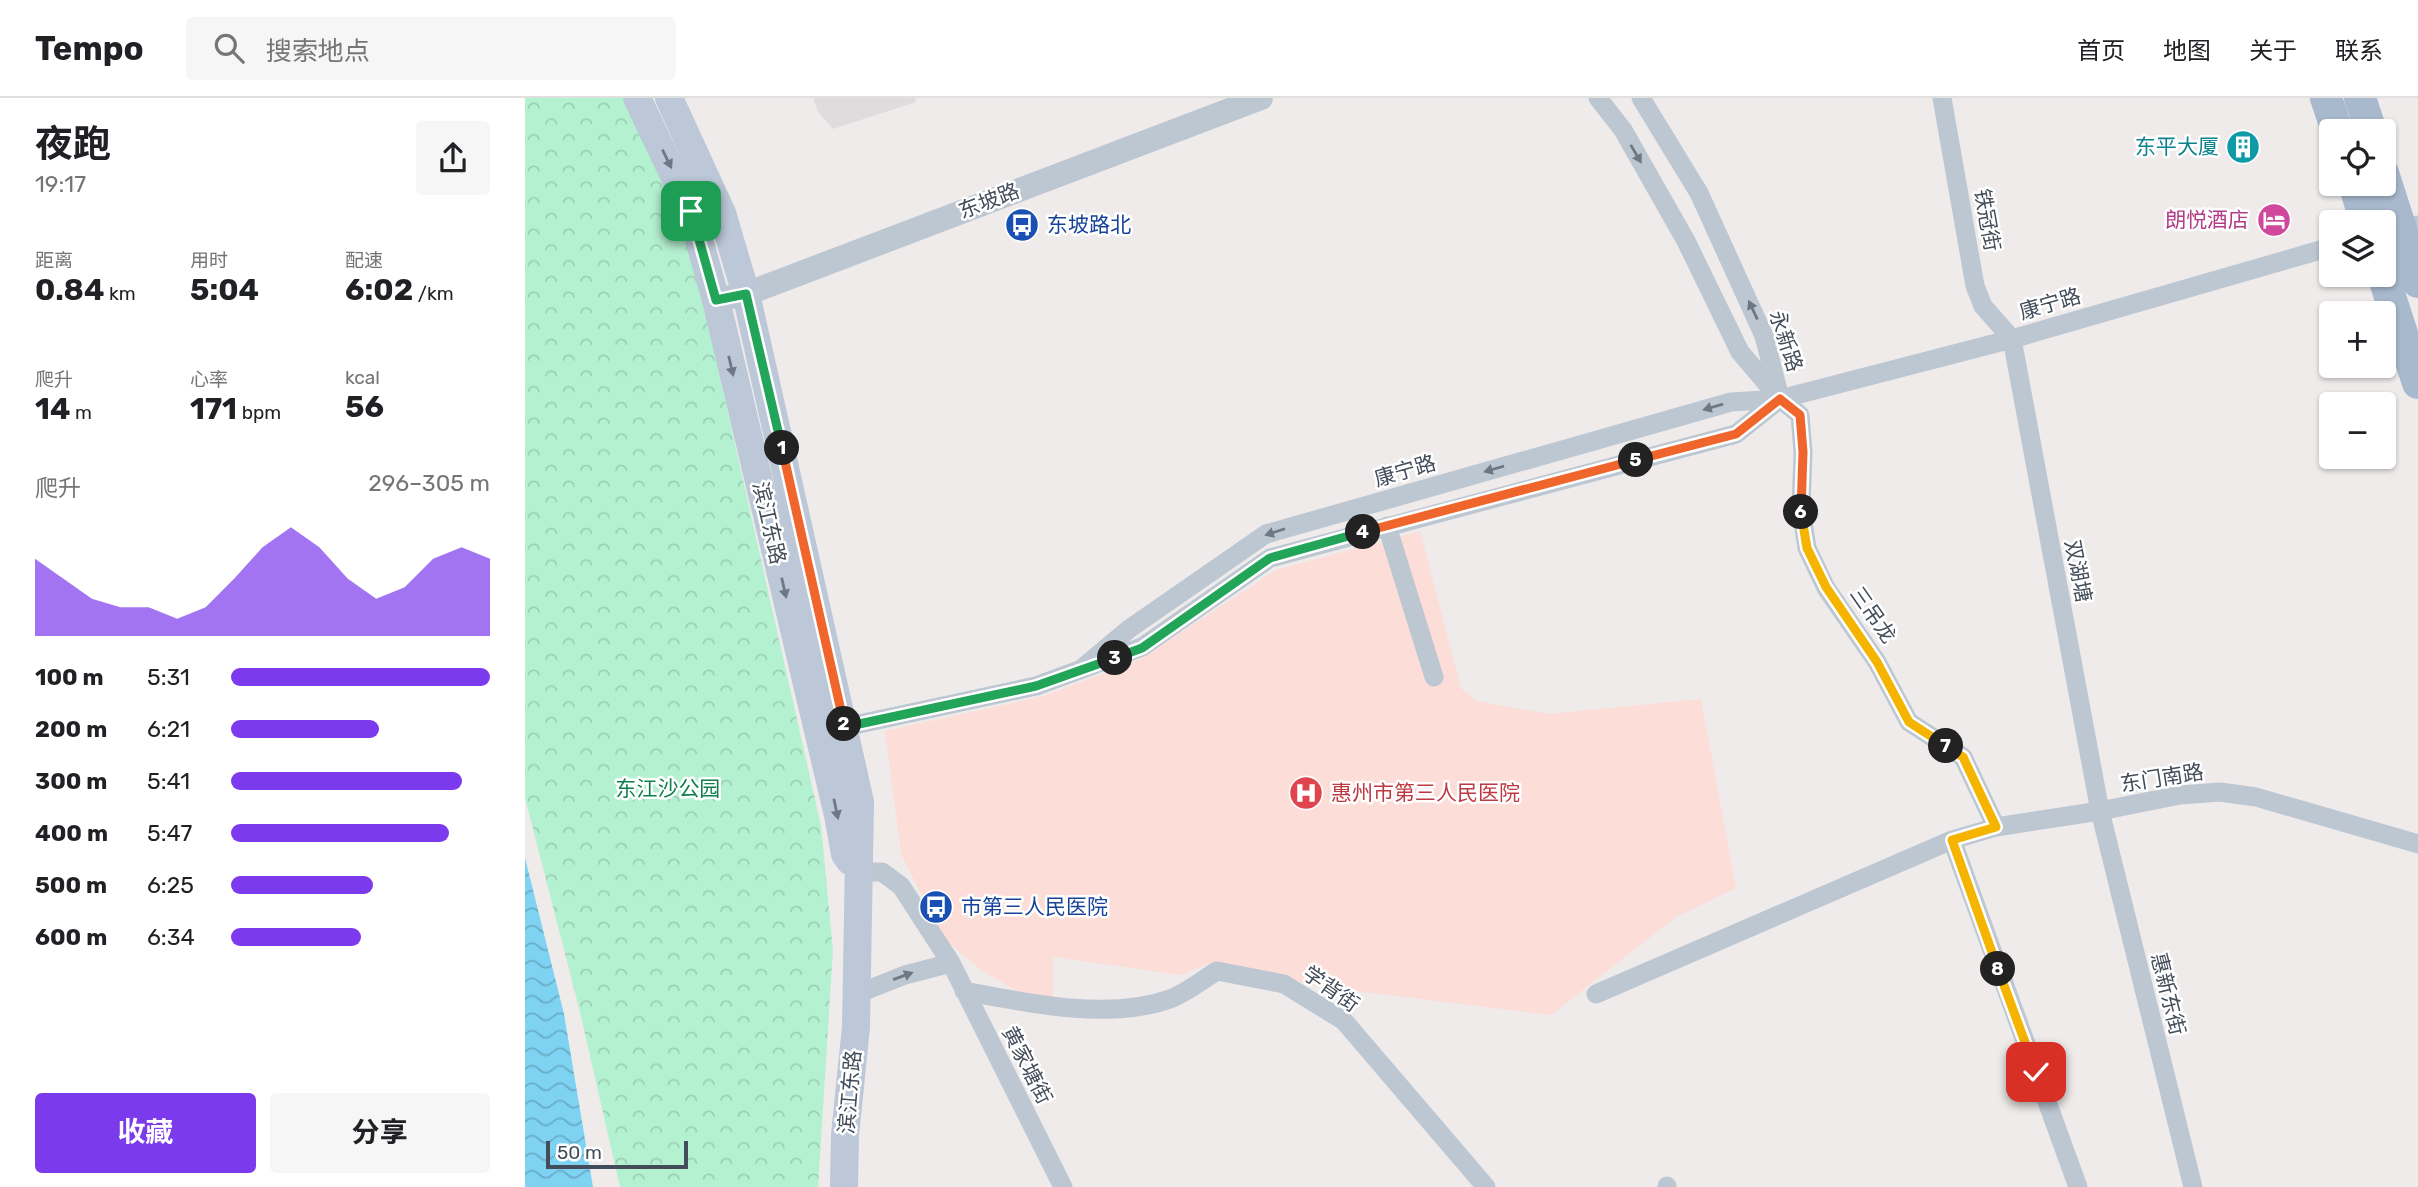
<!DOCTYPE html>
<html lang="zh">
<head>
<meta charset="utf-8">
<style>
  :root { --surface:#fff; --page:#f6f6f6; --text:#202124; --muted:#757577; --line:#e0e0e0; --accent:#7c3aed }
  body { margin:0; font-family:Rubik,"Noto Sans SC",sans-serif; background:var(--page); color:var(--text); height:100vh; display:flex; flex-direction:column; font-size:26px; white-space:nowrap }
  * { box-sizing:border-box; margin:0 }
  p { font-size:23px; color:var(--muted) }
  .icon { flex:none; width:38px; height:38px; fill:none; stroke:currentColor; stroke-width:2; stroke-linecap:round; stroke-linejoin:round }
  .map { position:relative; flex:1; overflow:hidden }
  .panel { display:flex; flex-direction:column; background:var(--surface); width:525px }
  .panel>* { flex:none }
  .fabs { position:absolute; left:1794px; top:21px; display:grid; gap:14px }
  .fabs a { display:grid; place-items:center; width:77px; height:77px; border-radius:7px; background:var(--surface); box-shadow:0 2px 5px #0004; font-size:35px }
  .scale { position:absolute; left:21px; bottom:18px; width:142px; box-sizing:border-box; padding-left:7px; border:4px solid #434d5a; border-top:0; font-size:19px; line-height:24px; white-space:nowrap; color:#434d5a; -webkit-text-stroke:5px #fff; paint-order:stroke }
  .pin { position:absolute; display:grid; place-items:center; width:60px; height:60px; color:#fff; margin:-30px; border-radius:14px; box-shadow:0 4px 10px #0006 }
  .km { position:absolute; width:35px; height:35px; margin:-18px; border-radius:50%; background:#222; color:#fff; font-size:19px; line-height:35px; text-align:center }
  .round { display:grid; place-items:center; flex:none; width:74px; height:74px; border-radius:7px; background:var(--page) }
  .head { display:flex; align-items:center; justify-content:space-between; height:119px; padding:0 35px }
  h1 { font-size:38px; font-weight:700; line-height:52px }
  .metrics { display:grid; grid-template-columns:repeat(3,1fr); gap:10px; height:119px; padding:7px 35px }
  .metrics div { display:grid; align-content:center }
  .metrics b { font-size:30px; font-weight:700 }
  .metrics small { font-size:19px; font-weight:400 }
  .metrics p { font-size:19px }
  .chart { height:196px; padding:14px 35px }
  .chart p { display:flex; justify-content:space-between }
  .chart svg { width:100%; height:126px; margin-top:7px; fill:var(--accent); opacity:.7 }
  .button { display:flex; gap:14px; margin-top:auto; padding:14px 35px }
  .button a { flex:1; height:80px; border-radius:7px; background:var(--accent); color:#fff; font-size:28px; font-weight:700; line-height:80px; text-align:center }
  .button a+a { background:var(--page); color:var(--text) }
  ul { padding:0 35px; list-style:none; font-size:23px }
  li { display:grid; grid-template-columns:112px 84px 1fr; align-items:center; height:52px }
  li i { height:18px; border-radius:9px; background:var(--accent) }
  header { display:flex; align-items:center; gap:42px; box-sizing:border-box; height:98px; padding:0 35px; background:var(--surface); border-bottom:2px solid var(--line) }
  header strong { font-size:33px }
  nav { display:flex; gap:38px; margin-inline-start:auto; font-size:24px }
  .search { width:490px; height:63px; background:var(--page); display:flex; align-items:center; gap:18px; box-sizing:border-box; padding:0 24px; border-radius:7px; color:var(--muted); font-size:26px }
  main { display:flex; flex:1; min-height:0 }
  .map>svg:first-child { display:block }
  .education { fill:#e0dcdd }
  .medical { fill:#fcddd7 }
  .park { fill:url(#park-crowns) }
  .water { fill:url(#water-waves) }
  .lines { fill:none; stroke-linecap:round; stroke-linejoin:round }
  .minor { stroke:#bdc7d2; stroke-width:19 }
  .tertiary { stroke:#bdc7d2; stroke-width:24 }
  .secondary { stroke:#bcc7d7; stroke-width:28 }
  .primary { stroke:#a8b8cd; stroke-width:32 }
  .oneway { fill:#6e7884 }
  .oneway2 { fill:#6d7886 }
  .split-1-casing { stroke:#fff; stroke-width:14 }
  .split-2-casing { stroke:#fff; stroke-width:14 }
  .split-3-casing { stroke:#fff; stroke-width:14 }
  .split-4-casing { stroke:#fff; stroke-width:14 }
  .split-5-casing { stroke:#fff; stroke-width:14 }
  .split-6-casing { stroke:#fff; stroke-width:14 }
  .split-7-casing { stroke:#fff; stroke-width:14 }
  .split-8-casing { stroke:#fff; stroke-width:14 }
  .split-9-casing { stroke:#fff; stroke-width:14 }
  .split-1 { stroke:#22a559; stroke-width:9 }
  .split-2 { stroke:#f0652b; stroke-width:9 }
  .split-3 { stroke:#22a559; stroke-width:9 }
  .split-4 { stroke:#22a559; stroke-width:9 }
  .split-5 { stroke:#f0652b; stroke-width:9 }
  .split-6 { stroke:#f0652b; stroke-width:9 }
  .split-7 { stroke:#f5b400; stroke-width:9 }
  .split-8 { stroke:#f5b400; stroke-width:9 }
  .split-9 { stroke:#f5b400; stroke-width:9 }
  .labels { text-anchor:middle; stroke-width:5; stroke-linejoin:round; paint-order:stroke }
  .culture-label { font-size:21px; fill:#0d838f; stroke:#fff; text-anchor:end }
  .street-label { font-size:21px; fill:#434d5a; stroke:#fff }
  .hotel-label { font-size:21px; fill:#b23c85; stroke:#fff; text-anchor:end }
  .transit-label { font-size:21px; fill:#164399; stroke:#fff; text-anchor:start }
  .park-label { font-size:21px; fill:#107f4e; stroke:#fff }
  .health-label { font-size:21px; fill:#be3a42; stroke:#fff; text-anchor:start }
</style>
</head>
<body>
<header>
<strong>Tempo</strong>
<div class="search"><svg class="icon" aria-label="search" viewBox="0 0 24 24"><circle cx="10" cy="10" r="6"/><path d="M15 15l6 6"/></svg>搜索地点</div>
<nav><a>首页</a><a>地图</a><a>关于</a><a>联系</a></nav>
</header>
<main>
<section class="panel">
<div class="head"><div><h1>夜跑</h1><p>19:17</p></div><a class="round"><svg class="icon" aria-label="share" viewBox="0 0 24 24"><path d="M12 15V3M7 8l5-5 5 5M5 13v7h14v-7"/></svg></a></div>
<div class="metrics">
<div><p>距离</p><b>0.84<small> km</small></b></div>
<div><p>用时</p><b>5:04</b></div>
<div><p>配速</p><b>6:02<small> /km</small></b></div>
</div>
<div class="metrics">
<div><p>爬升</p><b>14<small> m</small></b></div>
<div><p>心率</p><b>171<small> bpm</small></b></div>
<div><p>kcal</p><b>56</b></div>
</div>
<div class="chart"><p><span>爬升</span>296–305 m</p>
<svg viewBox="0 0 160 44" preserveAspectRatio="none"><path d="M0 44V17L10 24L20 31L30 34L40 34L50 38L60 34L70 24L80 13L90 6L100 13L110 24L120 31L130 27L140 17L150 13L160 17V44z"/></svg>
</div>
<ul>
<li><b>100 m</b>5:31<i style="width:100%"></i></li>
<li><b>200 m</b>6:21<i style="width:57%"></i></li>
<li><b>300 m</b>5:41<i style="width:89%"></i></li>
<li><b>400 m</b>5:47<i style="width:84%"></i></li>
<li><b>500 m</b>6:25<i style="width:55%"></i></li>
<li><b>600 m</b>6:34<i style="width:50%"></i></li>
</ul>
<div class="button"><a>收藏</a><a>分享</a></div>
</section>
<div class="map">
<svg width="1893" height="1089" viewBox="0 0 1893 1089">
  <defs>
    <pattern id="park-crowns" width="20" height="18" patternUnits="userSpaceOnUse" patternTransform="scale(1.75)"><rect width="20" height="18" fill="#b4f1d0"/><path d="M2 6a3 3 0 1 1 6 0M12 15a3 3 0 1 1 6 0" fill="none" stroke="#9cd0b5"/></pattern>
    <pattern id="water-waves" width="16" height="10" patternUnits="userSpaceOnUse" patternTransform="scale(1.75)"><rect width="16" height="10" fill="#7ed2f2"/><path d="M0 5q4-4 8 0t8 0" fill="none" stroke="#69adc7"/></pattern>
  </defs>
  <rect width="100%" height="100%" fill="#efebeb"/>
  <!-- education -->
  <path class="education" d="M 288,0 L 390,0 L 391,4 L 308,31 L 293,14 Z"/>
  <!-- medical -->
  <path class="medical" d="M 895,433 L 936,590 L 952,603 L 1023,616 L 1176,601 L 1211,790 L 1151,819 L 1026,917 L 783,887 L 760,878 L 686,865 L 656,877 L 528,859 L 528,901 L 497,896 L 456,872 L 418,840 L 376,756 L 360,633 L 519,598 L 614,562 L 751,472 Z"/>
  <!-- park -->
  <path class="park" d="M 0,0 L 100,0 L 160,124 L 296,728 L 308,852 L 293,1089 L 95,1089 L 54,910 L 0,700 Z"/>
  <!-- water -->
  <path class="water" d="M 0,760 L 39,916 L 68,1089 L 0,1089 Z"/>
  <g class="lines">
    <!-- minor -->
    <path class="minor" d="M 1073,0 L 1098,32 L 1161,143 L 1215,254 L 1255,301 L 1275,317 L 1278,354 L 1276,411 L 1282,450 L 1301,490 L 1352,564 L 1384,624 L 1438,659 L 1471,729
      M 1116,0 L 1174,95 L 1239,238 L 1254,296
      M 1417,0 L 1450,188 L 1458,208 L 1487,241 L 1575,713 L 1668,1089
      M 1858,136 L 1893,127
      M 862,428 L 909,579
      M 555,572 L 604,531 L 741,436 L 1206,304 L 1255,301 L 1487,241 L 1806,149
      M 320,629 L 511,588 L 617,549 L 745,460 L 1211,336 L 1255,301
      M 1427,742 L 1553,1089
      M 334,774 L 357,774 L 376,788 L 426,865 L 538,1089
      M 439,893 C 502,905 583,923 645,901 C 661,895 677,882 692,873 L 759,886 L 819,923 L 961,1089
      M 332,896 L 380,877 L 426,865
      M 1071,896 L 1427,742 L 1471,729 L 1575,713 L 1655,697 L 1695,694 L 1731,699 L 1893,746
      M 1142,1089 L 1142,1088"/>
    <!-- tertiary -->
    <path class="tertiary" d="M 191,202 L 221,196 L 736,0"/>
    <!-- secondary -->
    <path class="secondary" d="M 112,0 L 166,113 L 191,202 L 313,717 L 320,756 L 325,763
      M 144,0 L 197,115 L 221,196 L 335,704 L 331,929 L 320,1037 L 319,1089"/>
    <!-- primary -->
    <path class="primary" d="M 1801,0 L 1812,33
      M 1835,0 L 1846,33
      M 1858,75 L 1893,184
      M 1829,86 L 1841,124
      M 1858,177 L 1893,285"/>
  </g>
  <!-- one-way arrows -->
  <defs><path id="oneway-solid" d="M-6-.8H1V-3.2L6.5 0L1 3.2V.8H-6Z" transform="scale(1.75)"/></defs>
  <g class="oneway">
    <use href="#oneway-solid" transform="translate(1111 56) rotate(60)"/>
    <use href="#oneway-solid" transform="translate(1228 212) rotate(-115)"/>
    <use href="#oneway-solid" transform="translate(1188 309) rotate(164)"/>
    <use href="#oneway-solid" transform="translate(969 371) rotate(164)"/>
    <use href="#oneway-solid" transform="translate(750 434) rotate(162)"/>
    <use href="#oneway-solid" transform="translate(378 878) rotate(-20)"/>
  </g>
  <g class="oneway2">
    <use href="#oneway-solid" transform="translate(142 61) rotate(64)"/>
    <use href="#oneway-solid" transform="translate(206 268) rotate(77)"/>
    <use href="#oneway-solid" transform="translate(259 490) rotate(77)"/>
    <use href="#oneway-solid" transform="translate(311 711) rotate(78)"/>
  </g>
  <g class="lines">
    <!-- split-1 casing -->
    <g class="split-1-casing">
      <path id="split-1" d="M 166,113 L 191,202 L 221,196 L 257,350"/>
    </g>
    <!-- split-2 casing -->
    <g class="split-2-casing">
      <path id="split-2" d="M 257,350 L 319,626"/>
    </g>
    <!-- split-3 casing -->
    <g class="split-3-casing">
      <path id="split-3" d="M 319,626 L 320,629 L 511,588 L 590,560"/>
    </g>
    <!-- split-4 casing -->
    <g class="split-4-casing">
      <path id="split-4" d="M 590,560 L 617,550 L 745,460 L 838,434"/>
    </g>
    <!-- split-5 casing -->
    <g class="split-5-casing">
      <path id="split-5" d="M 838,434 L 1111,362"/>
    </g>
    <!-- split-6 casing -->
    <g class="split-6-casing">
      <path id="split-6" d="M 1111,362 L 1211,336 L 1255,301 L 1275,317 L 1278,354 L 1276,414"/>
    </g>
    <!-- split-7 casing -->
    <g class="split-7-casing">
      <path id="split-7" d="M 1276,414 L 1282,450 L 1301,489 L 1352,564 L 1384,624 L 1421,648"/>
    </g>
    <!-- split-8 casing -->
    <g class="split-8-casing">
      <path id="split-8" d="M 1421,648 L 1438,659 L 1471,729 L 1427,742 L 1473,871"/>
    </g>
    <!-- split-9 casing -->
    <g class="split-9-casing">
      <path id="split-9" d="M 1473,871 L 1511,974"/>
    </g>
    <!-- split-1 -->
    <use href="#split-1" class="split-1"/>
    <!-- split-2 -->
    <use href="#split-2" class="split-2"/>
    <!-- split-3 -->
    <use href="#split-3" class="split-3"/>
    <!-- split-4 -->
    <use href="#split-4" class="split-4"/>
    <!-- split-5 -->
    <use href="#split-5" class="split-5"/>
    <!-- split-6 -->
    <use href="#split-6" class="split-6"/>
    <!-- split-7 -->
    <use href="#split-7" class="split-7"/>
    <!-- split-8 -->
    <use href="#split-8" class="split-8"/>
    <!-- split-9 -->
    <use href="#split-9" class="split-9"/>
  </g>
  <!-- icons -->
  <defs>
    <g id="building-disc" transform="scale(1.75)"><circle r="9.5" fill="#0f9aa8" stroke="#fff"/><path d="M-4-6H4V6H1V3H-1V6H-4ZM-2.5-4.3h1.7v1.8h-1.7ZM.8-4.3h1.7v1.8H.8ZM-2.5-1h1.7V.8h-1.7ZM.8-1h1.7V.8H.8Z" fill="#fff"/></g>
    <g id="hotel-disc" transform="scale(1.75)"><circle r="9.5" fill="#d1479c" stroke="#fff"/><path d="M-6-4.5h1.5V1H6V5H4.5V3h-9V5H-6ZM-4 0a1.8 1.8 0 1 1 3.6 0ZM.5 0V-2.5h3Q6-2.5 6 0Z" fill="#fff"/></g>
    <g id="bus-disc" transform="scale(1.75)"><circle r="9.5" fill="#1a4fb4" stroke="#fff"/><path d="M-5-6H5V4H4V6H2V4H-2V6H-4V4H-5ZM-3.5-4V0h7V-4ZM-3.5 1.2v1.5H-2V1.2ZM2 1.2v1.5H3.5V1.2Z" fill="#fff"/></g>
    <g id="hospital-disc" transform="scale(1.75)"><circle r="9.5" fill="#e0444e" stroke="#fff"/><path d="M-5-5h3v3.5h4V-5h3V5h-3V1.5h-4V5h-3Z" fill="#fff"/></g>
  </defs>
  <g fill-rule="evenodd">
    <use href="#building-disc" x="1718" y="49"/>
    <use href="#hotel-disc" x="1749" y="122"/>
    <use href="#bus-disc" x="497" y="127"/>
    <use href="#hospital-disc" x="781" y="695"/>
    <use href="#bus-disc" x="411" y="809"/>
  </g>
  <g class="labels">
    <!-- culture labels -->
    <g class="culture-label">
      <text x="1694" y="56">东平大厦</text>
    </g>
    <!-- street labels -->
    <g class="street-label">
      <text transform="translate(464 103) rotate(-21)" y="7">东坡路</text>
      <text transform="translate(1462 122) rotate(80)" y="7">铁冠街</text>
      <text transform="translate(1525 206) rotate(-16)" y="7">康宁路</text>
      <text transform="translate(1261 243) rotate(72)" y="7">永新路</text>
      <text transform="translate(880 373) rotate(-16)" y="7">康宁路</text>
      <text transform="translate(244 425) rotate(77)" y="7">滨江东路</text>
      <text transform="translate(1553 473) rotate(79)" y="7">双湖塘</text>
      <text transform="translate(1348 517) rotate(55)" y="7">三吊龙</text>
      <text transform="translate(1637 680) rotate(-9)" y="7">东门南路</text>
      <text transform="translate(806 891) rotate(35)" y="7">学背街</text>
      <text transform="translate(1643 896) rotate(76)" y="7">惠新东街</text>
      <text transform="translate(502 967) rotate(63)" y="7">黄家塘街</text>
      <text transform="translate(325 994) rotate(-85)" y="7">滨江东路</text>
    </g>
    <!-- hotel labels -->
    <g class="hotel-label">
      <text x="1724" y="129">朗悦酒店</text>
    </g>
    <!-- transit labels -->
    <g class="transit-label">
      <text x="522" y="134">东坡路北</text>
      <text x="436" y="816">市第三人民医院</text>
    </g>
    <!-- park labels -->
    <g class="park-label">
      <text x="143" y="698">东江沙公园</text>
    </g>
    <!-- health labels -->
    <g class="health-label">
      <text x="806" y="702">惠州市第三人民医院</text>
    </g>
  </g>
</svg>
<div class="fabs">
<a><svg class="icon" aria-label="locate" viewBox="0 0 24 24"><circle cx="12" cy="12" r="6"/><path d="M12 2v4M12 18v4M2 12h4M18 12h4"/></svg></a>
<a><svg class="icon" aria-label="layers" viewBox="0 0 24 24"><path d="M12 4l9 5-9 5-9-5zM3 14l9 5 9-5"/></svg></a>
<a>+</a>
<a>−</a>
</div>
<div class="scale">50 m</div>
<div class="pin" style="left:166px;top:113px;background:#1e9e55"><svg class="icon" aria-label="arrive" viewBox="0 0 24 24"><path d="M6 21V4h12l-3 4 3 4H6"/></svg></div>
<div class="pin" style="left:1511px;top:974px;background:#d93025"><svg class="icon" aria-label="check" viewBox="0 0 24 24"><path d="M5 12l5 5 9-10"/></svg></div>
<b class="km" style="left:257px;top:350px">1</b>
<b class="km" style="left:319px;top:626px">2</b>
<b class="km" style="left:590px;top:560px">3</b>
<b class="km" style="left:838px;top:434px">4</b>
<b class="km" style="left:1111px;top:362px">5</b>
<b class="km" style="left:1276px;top:414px">6</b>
<b class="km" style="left:1421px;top:648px">7</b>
<b class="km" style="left:1473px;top:871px">8</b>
</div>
</main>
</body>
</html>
